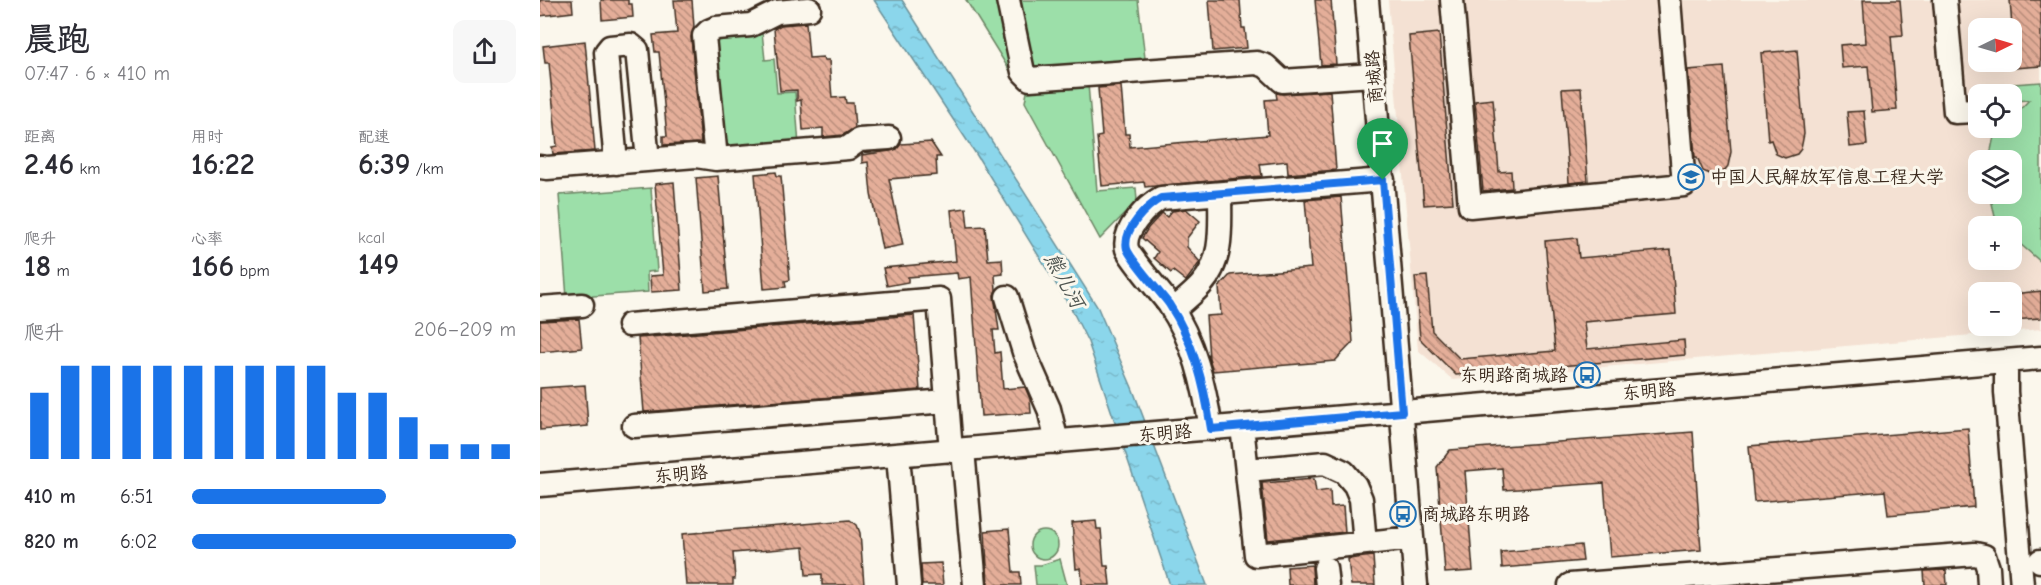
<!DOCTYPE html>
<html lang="zh">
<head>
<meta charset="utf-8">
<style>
  :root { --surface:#fff; --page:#f7f7f7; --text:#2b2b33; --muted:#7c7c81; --accent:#1a73e8 }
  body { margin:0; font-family:"Comic Neue","LXGW WenKai TC",sans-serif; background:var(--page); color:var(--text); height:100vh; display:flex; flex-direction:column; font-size:22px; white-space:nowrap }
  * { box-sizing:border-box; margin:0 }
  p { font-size:20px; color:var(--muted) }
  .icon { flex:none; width:33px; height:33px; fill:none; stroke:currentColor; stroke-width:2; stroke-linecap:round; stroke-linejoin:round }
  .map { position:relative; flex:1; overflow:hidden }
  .drawer { display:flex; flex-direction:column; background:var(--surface); width:540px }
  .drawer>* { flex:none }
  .needle { width:39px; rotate:85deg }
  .controls { position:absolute; left:1428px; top:18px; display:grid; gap:12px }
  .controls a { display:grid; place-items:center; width:54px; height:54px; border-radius:12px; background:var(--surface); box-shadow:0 6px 24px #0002; font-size:30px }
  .pin { position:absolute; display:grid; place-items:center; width:51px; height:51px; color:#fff; margin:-62px -26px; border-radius:50% 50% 50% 0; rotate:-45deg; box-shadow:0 0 6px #0007 }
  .pin .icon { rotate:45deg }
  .round { display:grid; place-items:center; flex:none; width:63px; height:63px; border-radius:12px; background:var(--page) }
  .summary { display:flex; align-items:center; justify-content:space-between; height:102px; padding:0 24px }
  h1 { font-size:33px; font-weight:800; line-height:45px }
  .metrics { display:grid; grid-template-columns:repeat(3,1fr); gap:9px; height:102px; padding:6px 24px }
  .metrics div { display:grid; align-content:center }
  .metrics b { font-size:30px; font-weight:800 }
  .metrics small { font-size:16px; font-weight:400 }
  .metrics p { font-size:16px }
  .chart { height:168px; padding:12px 24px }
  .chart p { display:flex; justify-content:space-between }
  .chart svg { width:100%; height:108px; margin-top:6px; stroke:var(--accent); stroke-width:6 }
  ul { padding:0 24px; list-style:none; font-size:20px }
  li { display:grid; grid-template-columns:96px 72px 1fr; align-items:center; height:45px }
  li i { height:15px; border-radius:8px; background:var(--accent) }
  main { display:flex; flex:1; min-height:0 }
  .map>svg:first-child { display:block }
  .built { fill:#f4e1d3; fill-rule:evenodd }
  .green { fill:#9cdfa9; stroke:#6c8464; stroke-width:1.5 }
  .water { fill:url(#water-ripples); stroke:#6b9199; stroke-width:1.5 }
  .building { fill:url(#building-back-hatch); stroke:#3b2a1e; stroke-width:1.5 }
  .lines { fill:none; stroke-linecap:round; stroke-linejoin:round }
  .minor-casing { stroke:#3b2a1e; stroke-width:27 }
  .minor { stroke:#fbf7ec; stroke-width:22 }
  .route-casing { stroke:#fff; stroke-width:12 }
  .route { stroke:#1a73e8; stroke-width:8 }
  .labels { text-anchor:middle; stroke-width:6; stroke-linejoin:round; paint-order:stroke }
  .street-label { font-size:18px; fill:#3b2a1e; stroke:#fbf7ec }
  .poi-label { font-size:18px; fill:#3b2a1e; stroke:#fbf7ec; text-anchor:start }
  .water-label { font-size:20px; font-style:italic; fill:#4f5551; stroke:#fbf7ec }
</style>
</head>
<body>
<main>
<section class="drawer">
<div class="summary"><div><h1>晨跑</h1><p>07:47 · 6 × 410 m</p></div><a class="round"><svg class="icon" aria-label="share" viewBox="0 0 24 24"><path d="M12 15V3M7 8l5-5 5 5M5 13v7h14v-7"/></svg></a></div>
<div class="metrics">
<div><p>距离</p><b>2.46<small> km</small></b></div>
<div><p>用时</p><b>16:22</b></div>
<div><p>配速</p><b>6:39<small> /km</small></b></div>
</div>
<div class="metrics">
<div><p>爬升</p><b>18<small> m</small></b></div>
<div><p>心率</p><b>166<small> bpm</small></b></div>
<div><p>kcal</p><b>149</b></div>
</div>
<div class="chart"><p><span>爬升</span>206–209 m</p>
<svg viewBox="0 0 160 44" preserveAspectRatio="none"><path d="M5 44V17M15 44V6M25 44V6M35 44V6M45 44V6M55 44V6M65 44V6M75 44V6M85 44V6M95 44V6M105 44V17M115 44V17M125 44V27M135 44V38M145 44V38M155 44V38"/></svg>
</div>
<ul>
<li><b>410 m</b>6:51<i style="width:60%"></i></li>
<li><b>820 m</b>6:02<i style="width:100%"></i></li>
</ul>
</section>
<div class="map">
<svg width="1501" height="585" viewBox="0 0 1501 585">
  <defs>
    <pattern id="water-ripples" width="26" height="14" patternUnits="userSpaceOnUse" patternTransform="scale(1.5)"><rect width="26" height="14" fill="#8bd6eb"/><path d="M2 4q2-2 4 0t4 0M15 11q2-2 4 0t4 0" fill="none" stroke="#79b8c9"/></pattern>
    <pattern id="building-back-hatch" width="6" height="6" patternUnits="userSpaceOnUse" patternTransform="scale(1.5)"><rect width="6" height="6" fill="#e4ae99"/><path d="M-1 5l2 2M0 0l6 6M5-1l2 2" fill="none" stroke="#ba8e7c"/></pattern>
  </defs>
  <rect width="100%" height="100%" fill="#fbf7ec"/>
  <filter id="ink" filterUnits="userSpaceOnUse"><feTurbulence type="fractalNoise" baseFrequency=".0167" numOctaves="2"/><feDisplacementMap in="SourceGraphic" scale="12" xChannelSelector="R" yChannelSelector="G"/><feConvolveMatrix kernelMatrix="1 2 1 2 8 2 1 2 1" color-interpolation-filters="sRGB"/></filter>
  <g filter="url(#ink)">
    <!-- built -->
    <path class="built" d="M 848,0 L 1501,0 L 1501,329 L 913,380 L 878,350 ZM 1438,28 L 1472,28 L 1472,62 L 1438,62 ZM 1438,94 L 1472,94 L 1472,128 L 1438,128 ZM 1438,160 L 1472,160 L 1472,194 L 1438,194 ZM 1438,226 L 1472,226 L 1472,260 L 1438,260 ZM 1438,292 L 1472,292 L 1472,326 L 1438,326 Z"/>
    <!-- green -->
    <path class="green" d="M 426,0 L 460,0 L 473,62 L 470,71 Z
      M 478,0 L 598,0 L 605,58 L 603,62 L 493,68 Z
      M 222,32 L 225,60 L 234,59 L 237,93 L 255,92 L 259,146 L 185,148 L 174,36 Z
      M 1501,82 L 1501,262 L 1472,237 L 1472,226 L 1463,226 L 1455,217 L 1450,194 L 1472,194 L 1472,160 L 1449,160 L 1454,136 L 1462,128 L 1472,128 L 1472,118 L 1489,100 L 1472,101 L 1472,94 L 1446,94 L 1445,86 Z
      M 548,84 L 557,191 L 596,188 L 597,201 L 560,239 L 485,102 L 487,92 Z
      M 111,188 L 117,271 L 107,272 L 108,292 L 27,298 L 19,195 Z
      M490 545a14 14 0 1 1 28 0a14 14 0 1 1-28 0Z
      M 520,559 L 527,585 L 496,585 L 494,565 L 501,565 Z"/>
    <!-- water -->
    <path class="water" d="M 334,0 L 362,0 L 558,308 L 593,390 L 667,585 L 630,585 L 548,342 L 532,310 L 436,154 Z"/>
    <!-- building -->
    <path class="building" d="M 0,0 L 32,0 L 33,12 L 0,16 Z
      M 61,0 L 88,0 L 88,4 L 92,4 L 93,17 L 62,20 Z
      M 134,0 L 152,0 L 154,27 L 151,37 L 161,143 L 123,145 L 123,136 L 127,136 L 119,52 L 115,52 L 113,35 L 137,33 Z
      M 669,0 L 700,0 L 702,28 L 705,28 L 707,48 L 673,51 Z
      M 775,0 L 791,0 L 796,64 L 781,65 Z
      M 1323,0 L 1360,0 L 1363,35 L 1351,36 L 1357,110 L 1332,112 L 1328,66 L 1302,68 L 1300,45 L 1326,43 Z
      M 1470,0 L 1501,0 L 1501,66 L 1475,68 Z
      M 266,23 L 269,58 L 283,57 L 284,60 L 289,60 L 292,98 L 305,97 L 306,103 L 313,103 L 315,128 L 303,135 L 283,137 L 283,128 L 263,130 L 261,100 L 257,101 L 257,90 L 240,91 L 234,29 L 241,25 Z
      M 899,33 L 913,203 L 884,205 L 869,36 Z
      M 45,41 L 55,151 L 13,154 L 12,147 L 17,146 L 9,63 L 5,63 L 3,46 Z
      M 1257,50 L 1264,134 L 1261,149 L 1257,154 L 1245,158 L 1236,154 L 1231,140 L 1228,141 L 1221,53 Z
      M 1184,67 L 1191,152 L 1188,166 L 1184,171 L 1172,175 L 1163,171 L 1157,157 L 1155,157 L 1148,70 Z
      M 581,86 L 585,134 L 589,134 L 590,147 L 728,135 L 725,100 L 737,99 L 736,93 L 743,94 L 790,91 L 796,170 L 748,174 L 747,161 L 720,164 L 722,176 L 605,187 L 604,182 L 562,186 L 557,137 L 562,136 L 558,88 Z
      M 1041,88 L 1048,181 L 1029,183 L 1022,89 Z
      M 953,99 L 959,172 L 971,171 L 972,188 L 943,191 L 935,101 Z
      M 1324,111 L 1327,145 L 1310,147 L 1307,112 Z
      M 391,142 L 401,157 L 396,157 L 397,175 L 349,179 L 363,245 L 342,249 L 331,194 L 328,162 L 322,163 L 322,155 L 350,151 L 357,149 L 361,144 Z
      M 236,172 L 237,176 L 241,176 L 250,280 L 245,281 L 246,287 L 224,289 L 215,174 Z
      M 178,176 L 188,289 L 165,291 L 156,178 Z
      M 134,182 L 142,290 L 111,292 L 110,276 L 123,275 L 115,184 Z
      M 801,197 L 813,342 L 795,361 L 673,371 L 669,358 L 666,316 L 681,315 L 679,287 L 690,275 L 771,268 L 765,200 Z
      M 426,208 L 428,227 L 445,226 L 448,260 L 462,259 L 463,274 L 455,275 L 456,290 L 454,295 L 459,330 L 453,330 L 455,353 L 460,352 L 463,389 L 485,387 L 490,399 L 491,413 L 441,416 L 431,277 L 418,279 L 417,273 L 368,277 L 368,282 L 347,286 L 343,268 L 416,261 L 411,210 Z
      M 646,209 L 660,221 L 647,238 L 647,247 L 660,262 L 646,281 L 633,271 L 631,273 L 614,258 L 618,252 L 602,238 L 608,228 L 622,213 L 627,217 L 632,211 Z
      M 1037,238 L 1039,258 L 1131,250 L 1136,314 L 1044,322 L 1047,349 L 1144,340 L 1145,355 L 916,375 L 880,339 L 875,277 L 887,276 L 892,331 L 920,359 L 1015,351 L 1005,241 Z
      M 1501,291 L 1501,318 L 1472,320 L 1472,294 Z
      M 374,315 L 380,390 L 104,412 L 98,338 Z
      M 39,319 L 42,348 L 0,352 L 0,321 Z
      M 45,385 L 48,426 L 0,430 L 0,388 Z
      M 1428,428 L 1434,507 L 1348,515 L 1345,491 L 1214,502 L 1209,446 Z
      M 1153,432 L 1161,550 L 1070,557 L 1064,483 L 964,490 L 962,468 L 925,471 L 933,571 L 905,573 L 897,467 L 910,450 Z
      M 774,479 L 776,492 L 790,490 L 791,507 L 803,506 L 805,532 L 728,540 L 722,483 Z
      M 310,520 L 317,525 L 320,533 L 324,585 L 282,585 L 282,574 L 266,575 L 264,547 L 193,553 L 195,579 L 193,579 L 193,585 L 146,585 L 142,534 Z
      M 556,521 L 557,529 L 561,529 L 564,566 L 568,566 L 570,585 L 542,585 L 541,568 L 536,569 L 532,523 Z
      M 469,529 L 473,572 L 480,572 L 481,585 L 448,585 L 445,531 Z
      M 1041,545 L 1043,561 L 962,568 L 961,552 Z
      M 833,556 L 835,585 L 811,585 L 808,559 Z
      M 401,563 L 403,585 L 382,585 L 381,564 Z
      M 772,565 L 773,585 L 748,585 L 747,567 Z
      M 1406,570 L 1407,585 L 1385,585 L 1384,571 Z"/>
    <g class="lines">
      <!-- minor casing -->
      <g class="minor-casing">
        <path id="minor" d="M 468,0 L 483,72 L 490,79 L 717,63 L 726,66 L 742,81 L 833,75
          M 827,0 L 876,585
          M 912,0 L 930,206 L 1144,185 L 1129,0
          M 1405,0 L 1415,112 L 1434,111
          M 176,159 L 164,36 L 169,31 L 176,28 L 211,25 L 237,12 L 269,9
          M 76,163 L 66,52 L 70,47 L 91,45 L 97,50 L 108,160
          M 0,167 L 7,168 L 156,156 L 176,159 L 308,148 L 319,140 L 349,138
          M 467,297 L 484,352 L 509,409 L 517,442
          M 0,308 L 42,305
          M 633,311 C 642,302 653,294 661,285 C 684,260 680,225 680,194
          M 89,325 L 399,299 L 411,451
          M 1466,361 L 1466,392 L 1482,585
          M 94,426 L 407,401
          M 702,426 L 716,555 L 872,538
          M 671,429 C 664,384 654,341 629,304 C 620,292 591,259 587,249 C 582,230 607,206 621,198 L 843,180
          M 423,450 L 435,585
          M 358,455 L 369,585
          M 707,470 L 785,463 L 804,472 L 815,485 L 821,499 L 825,543
          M 0,485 L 1501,358
          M 1500,561 L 1501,561
          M 785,568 L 787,585
          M 1030,585 L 1435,554 L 1444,556 L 1448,568 L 1449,585"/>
      </g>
      <!-- minor -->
      <use href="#minor" class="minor"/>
    </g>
  </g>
  <g class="lines" filter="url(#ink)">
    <!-- route casing -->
    <g class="route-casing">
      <path id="route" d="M 843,180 L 862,412 L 671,429 C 664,384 654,342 629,304 C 620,292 591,260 587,249 C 582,230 607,206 621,198 Z"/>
    </g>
    <!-- route -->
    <use href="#route" class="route"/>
  </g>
  <!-- icons -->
  <defs>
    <g id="university-ring" transform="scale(1.35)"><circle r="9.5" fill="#fbf7ec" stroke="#1f6fb2" stroke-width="1.5"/><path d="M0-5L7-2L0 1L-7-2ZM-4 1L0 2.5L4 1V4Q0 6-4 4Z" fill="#1f6fb2"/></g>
    <g id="bus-ring" transform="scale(1.35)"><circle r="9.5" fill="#fbf7ec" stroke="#1f6fb2" stroke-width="1.5"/><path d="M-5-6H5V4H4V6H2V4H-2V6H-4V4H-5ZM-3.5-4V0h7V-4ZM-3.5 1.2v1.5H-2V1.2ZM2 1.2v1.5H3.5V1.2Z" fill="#1f6fb2"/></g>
  </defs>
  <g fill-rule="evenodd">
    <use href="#university-ring" x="1151" y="177"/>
    <use href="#bus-ring" x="1047" y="375"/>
    <use href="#bus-ring" x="863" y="514"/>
  </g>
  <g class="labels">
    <!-- street labels -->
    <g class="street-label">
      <text transform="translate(834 77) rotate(-95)" y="6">商城路</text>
      <text transform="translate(1109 391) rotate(-5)" y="6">东明路</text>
      <text transform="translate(625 433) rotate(-5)" y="6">东明路</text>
      <text transform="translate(141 474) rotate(-5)" y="6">东明路</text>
    </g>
    <!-- poi labels -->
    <g class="poi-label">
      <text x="1170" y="183">中国人民解放军信息工程大学</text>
      <text x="1028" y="381" text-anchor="end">东明路商城路</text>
      <text x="882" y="520">商城路东明路</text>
    </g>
    <!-- water labels -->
    <g class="water-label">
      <text transform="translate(525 280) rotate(61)" y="7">熊儿河</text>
    </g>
  </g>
</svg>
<div class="controls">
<a><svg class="needle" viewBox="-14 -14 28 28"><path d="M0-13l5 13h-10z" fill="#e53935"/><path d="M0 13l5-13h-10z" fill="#7c7c81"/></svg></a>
<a><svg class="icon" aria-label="locate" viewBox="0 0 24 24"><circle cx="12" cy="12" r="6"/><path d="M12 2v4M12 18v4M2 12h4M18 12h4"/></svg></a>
<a><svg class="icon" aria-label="layers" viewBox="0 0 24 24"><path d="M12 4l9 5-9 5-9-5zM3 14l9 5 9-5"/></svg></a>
<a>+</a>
<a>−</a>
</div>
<div class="pin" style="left:843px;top:180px;background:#1e9e55"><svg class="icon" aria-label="arrive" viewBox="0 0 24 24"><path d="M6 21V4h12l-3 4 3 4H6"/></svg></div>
</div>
</main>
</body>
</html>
